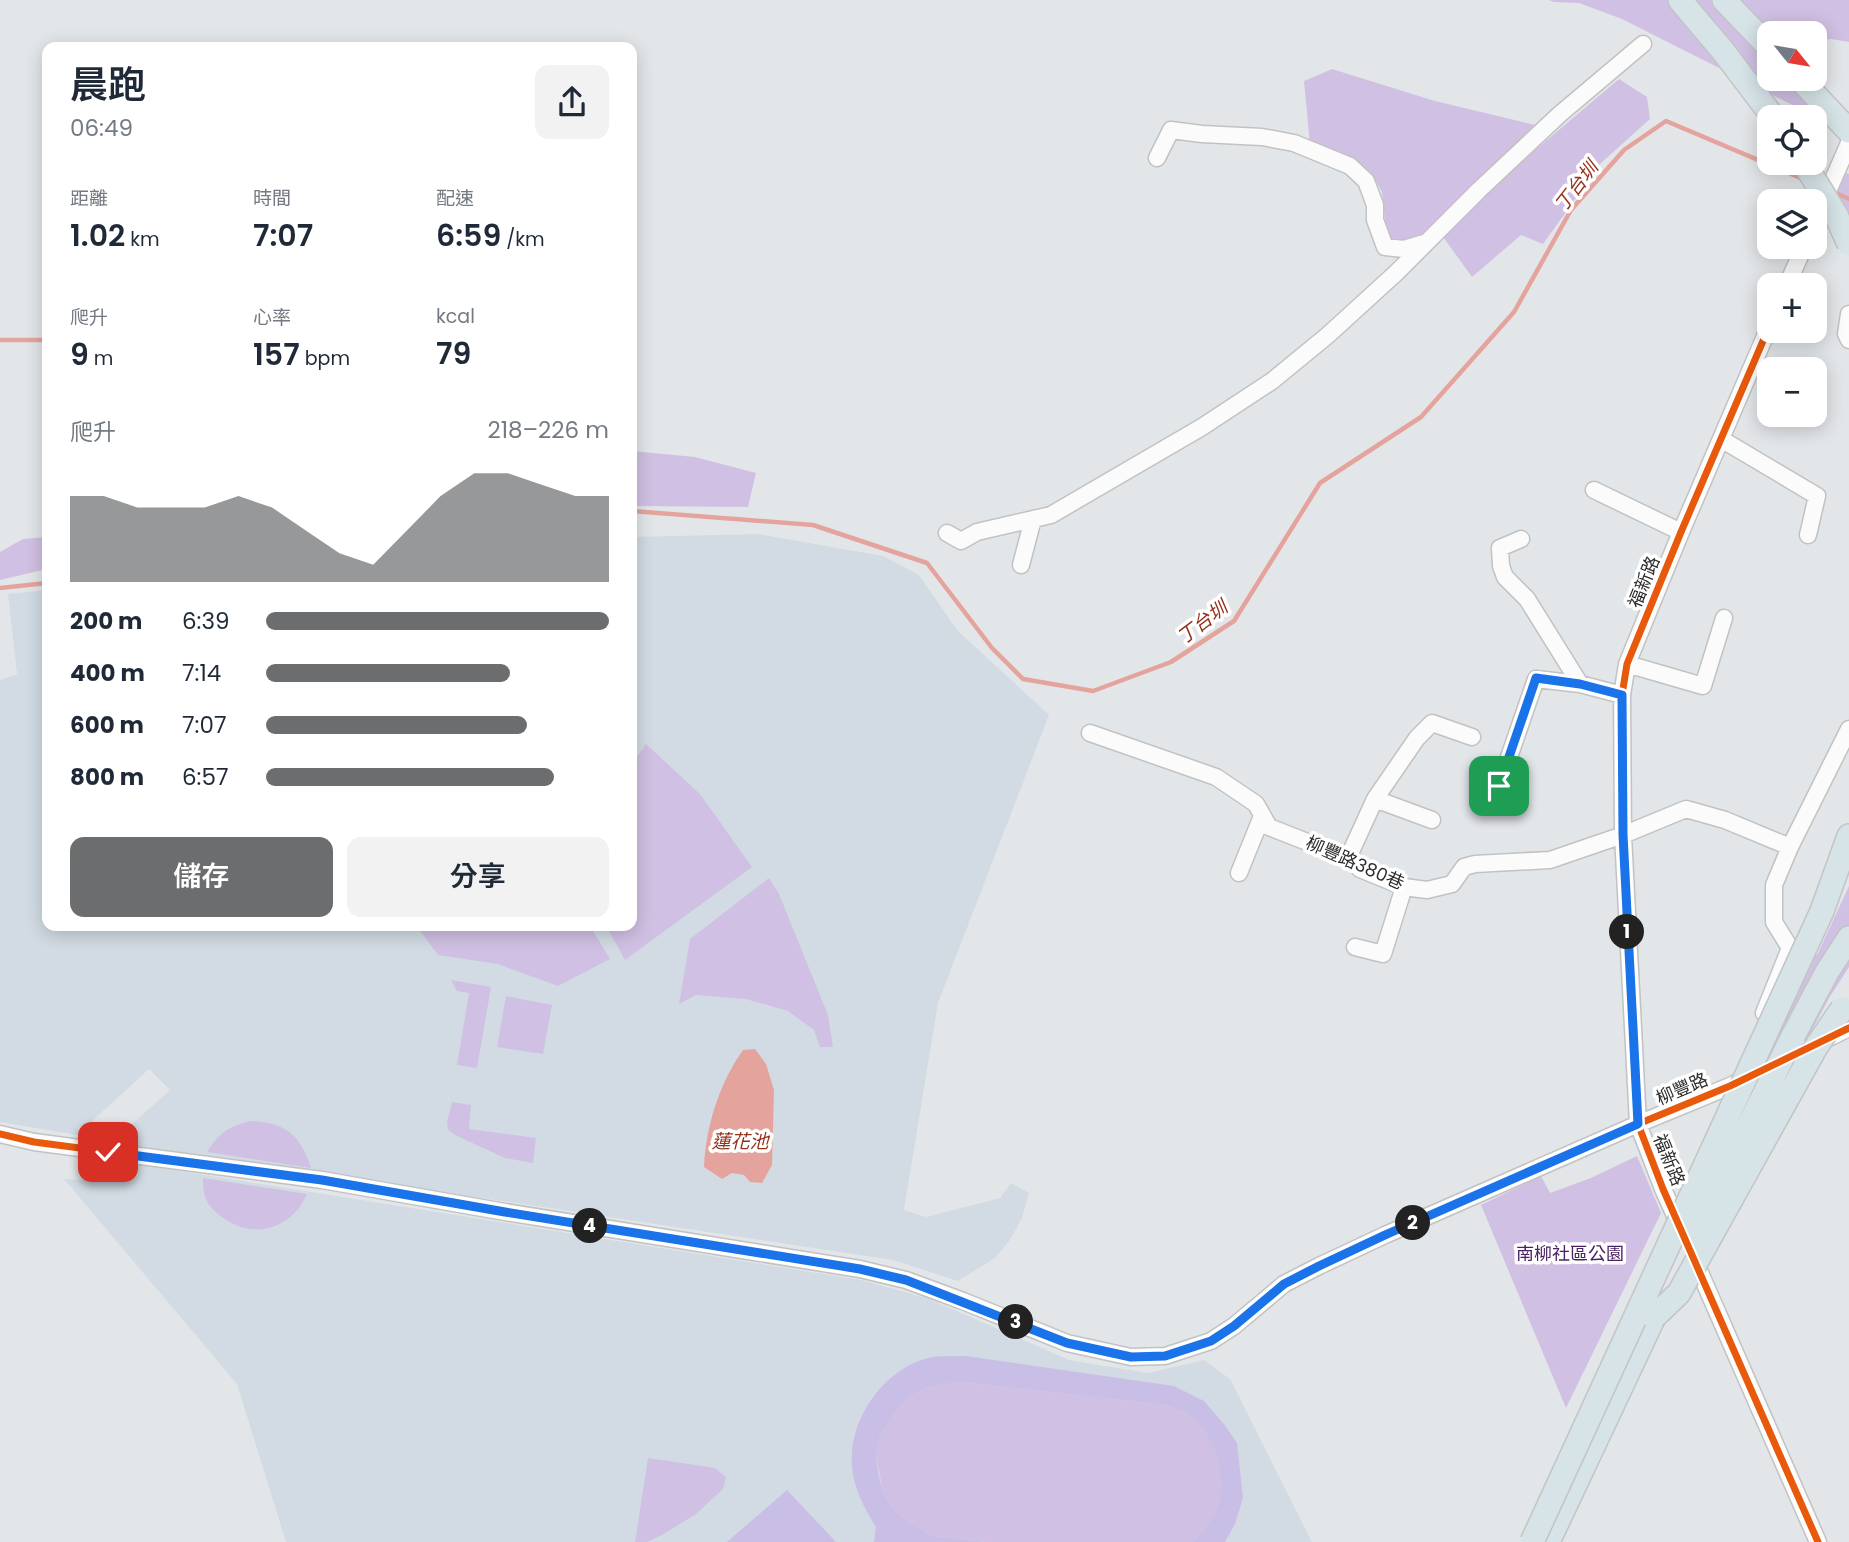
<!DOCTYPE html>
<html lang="zh-TW">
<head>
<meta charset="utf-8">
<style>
  :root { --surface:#fff; --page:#f2f2f3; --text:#1f2937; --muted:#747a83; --accent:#6c6d6e }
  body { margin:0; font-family:Poppins,"Noto Sans TC",sans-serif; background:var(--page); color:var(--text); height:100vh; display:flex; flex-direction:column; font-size:26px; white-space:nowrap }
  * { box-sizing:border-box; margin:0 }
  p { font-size:23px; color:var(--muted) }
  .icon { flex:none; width:38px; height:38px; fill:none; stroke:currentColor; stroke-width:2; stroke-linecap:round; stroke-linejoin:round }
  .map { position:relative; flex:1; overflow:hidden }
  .side { position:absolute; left:42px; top:42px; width:595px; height:889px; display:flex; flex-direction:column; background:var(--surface); border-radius:14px; box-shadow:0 4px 18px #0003 }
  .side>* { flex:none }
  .needle { width:46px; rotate:120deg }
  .buttons { position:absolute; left:1757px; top:21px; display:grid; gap:14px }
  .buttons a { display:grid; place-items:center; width:70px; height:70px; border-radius:14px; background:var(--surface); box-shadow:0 4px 18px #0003; font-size:35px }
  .pin { position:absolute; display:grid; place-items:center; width:60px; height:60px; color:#fff; margin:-30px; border-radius:14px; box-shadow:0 4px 10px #0006 }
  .km { position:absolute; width:35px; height:35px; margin:-18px; border-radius:50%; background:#222; color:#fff; font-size:19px; line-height:35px; text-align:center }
  .round { display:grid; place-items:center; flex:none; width:74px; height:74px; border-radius:14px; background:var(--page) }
  .head { display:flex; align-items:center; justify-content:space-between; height:119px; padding:0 28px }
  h1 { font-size:38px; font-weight:600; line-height:52px }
  .stats { display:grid; grid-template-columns:repeat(3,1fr); gap:10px; height:119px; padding:7px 28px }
  .stats div { display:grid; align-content:center }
  .stats b { font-size:30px; font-weight:600 }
  .stats small { font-size:19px; font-weight:400 }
  .stats p { font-size:19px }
  .chart { height:196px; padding:14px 28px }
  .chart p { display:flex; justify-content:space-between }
  .chart svg { width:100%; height:126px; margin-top:7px; fill:var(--accent); opacity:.7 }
  .action { display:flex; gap:14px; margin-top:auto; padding:14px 28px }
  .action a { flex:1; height:80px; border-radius:14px; background:var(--accent); color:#fff; font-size:28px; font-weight:600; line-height:80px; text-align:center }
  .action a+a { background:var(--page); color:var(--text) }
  ul { padding:0 28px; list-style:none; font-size:23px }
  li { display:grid; grid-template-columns:112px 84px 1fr; align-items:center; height:52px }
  li i { height:18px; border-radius:9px; background:var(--accent) }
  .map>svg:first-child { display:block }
  .education { fill:#d2dbe3 }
  .green { fill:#d0c0e3 }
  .pitch { fill:#c8bee6 }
  .water { fill:#e4a49d }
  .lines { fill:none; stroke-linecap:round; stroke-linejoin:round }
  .stream { stroke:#e4a49d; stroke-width:4.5 }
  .minor-casing { stroke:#c1c2c1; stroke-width:19 }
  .highway-casing { stroke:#c2c4c5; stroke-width:26 }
  .minor { stroke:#fbfbfc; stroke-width:16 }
  .highway { stroke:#d6e3e7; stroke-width:23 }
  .highway-bridge-casing { stroke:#c2c4c5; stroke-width:26; stroke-linecap:butt }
  .highway-bridge { stroke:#d6e3e7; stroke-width:23 }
  .cycleway-casing { stroke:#fff; stroke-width:11 }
  .cycleway { stroke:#e8590c; stroke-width:7 }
  .route-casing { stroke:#fff; stroke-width:14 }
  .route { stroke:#1a73e8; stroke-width:9 }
  .labels { text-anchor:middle; stroke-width:7; stroke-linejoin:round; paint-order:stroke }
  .street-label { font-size:18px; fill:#2c2c2c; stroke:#fff }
  .park-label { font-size:18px; fill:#4c2164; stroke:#fff }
  .water-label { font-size:19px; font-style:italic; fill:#933119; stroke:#fff }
</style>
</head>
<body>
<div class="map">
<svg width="1849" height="1542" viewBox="0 0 1849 1542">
  <rect width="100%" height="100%" fill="#e3e6e9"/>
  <!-- education -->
  <path class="education" d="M 758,534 L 883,556 L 919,575 L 957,630 L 1049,715 L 938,1003 L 904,1210 L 926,1217 L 1000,1198 L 1011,1183 L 1029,1193 L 1022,1218 L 1010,1240 L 995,1258 L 958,1281 L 893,1260 L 112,1142 L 170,1090 L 149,1069 L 77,1135 L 0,1122 L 0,680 L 17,674 L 8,594 L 47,590 L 47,926 L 632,926 L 632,537 Z
    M 105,1159 L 861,1280 L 927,1298 L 1069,1360 L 1148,1373 L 1204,1360 L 1230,1379 L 1312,1542 L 286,1542 L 237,1384 L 64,1179 L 99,1181 Z"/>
  <!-- green -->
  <path class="green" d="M 1549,0 L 1849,0 L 1849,42 L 1831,39 L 1815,41 L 1815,33 L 1769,33 L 1769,79 L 1785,79 L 1830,124 L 1622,19 L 1579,3 L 1554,2 Z
    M 1332,69 L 1435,101 L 1535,125 L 1424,237 L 1402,245 L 1387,237 L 1382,192 L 1370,171 L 1310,145 L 1304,81 Z
    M 1619,79 L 1647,97 L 1650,119 L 1601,163 L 1543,244 L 1521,235 L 1472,277 L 1441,234 L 1482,195 Z
    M 1843,171 L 1849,174 L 1849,224 L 1834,201 Z
    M 632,451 L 695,457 L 756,473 L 748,507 L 632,506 Z
    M 47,537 L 47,569 L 0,580 L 0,552 L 23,539 Z
    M 646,744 L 700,794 L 752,867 L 625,960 L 606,926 L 632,926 L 632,764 Z
    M 769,878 L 779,894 L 828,1015 L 833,1047 L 820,1047 L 814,1030 L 788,1011 L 746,999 L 696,995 L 679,1004 L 690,939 Z
    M 1849,886 L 1849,967 L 1829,998 L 1807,1040 L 1749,1059 L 1797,948 L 1817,955 Z
    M 419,926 L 590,926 L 610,959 L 558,986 L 498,964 L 438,955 L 418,928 Z
    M 451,980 L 491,987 L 477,1068 L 457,1065 L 469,993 L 457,991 Z
    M 506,996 L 552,1005 L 543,1054 L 497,1047 Z
    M 452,1102 L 471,1105 L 469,1129 L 536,1138 L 533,1163 L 505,1158 L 455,1135 L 448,1130 L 447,1122 Z
    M 250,1121 C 285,1122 301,1135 311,1168 L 207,1152 C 220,1132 226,1128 250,1121 Z
    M 1637,1156 L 1661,1213 L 1566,1408 L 1481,1205 L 1541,1176 L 1550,1193 L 1591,1178 Z
    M 203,1178 L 307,1194 C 292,1228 256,1240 225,1219 C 217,1214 210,1208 206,1199 C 203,1193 203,1184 203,1178 Z
    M 960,1382 L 1166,1405 C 1172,1407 1180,1410 1186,1413 C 1213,1430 1225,1471 1219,1501 C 1215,1517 1204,1530 1193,1542 L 987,1542 L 933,1536 L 909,1522 L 893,1510 L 883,1492 L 876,1455 L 880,1435 L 890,1419 L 907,1398 L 931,1386 Z
    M 648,1458 L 715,1468 L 726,1477 L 723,1489 L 696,1514 L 662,1535 L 647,1542 L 635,1542 Z"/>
  <!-- pitch -->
  <path class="pitch" d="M 966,1356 L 1174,1386 L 1204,1401 L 1224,1424 L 1237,1443 L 1243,1498 L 1235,1524 L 1225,1542 L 1193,1542 C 1204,1530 1215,1517 1219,1501 C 1225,1471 1213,1430 1186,1413 C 1180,1410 1172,1407 1166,1405 L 960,1382 L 931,1386 L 907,1398 L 890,1419 L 880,1435 L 876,1455 L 878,1472 L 883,1492 L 893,1510 L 909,1522 L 933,1536 L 986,1542 L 874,1542 L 876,1527 C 865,1509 853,1488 852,1466 C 848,1421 882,1370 928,1358 C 939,1355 954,1357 966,1356 Z
    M 787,1490 L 836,1542 L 727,1542 Z"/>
  <!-- water -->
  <path class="water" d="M 755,1049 L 766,1064 L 774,1090 L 772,1165 L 762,1183 L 750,1182 L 744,1175 L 732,1173 L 722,1179 L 704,1167 C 706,1126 719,1084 743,1050 Z"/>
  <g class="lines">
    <!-- stream -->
    <path class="stream" d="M 1831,191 L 1849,199
      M 0,340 L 47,340
      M 632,511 L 813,525 L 927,563 L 992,648 L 1023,679 L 1093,691 L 1171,662 L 1234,621 L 1320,483 L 1421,417 L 1514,312 L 1571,210 L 1624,150 L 1666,121 L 1803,179
      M 0,588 L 47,583"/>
    <!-- minor casing -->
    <g class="minor-casing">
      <path id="minor" d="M 1157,158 L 1171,130 L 1202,134 L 1262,137 L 1294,143 L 1350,166 L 1366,181 L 1375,205 L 1375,220 L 1385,247 L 1404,249 L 1424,243
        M 1815,221 L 1849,143
        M 1787,285 L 1804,247
        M 1849,314 L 1846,334 L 1849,340
        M 1721,439 L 1817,496 L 1808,535
        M 1594,490 L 1681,532
        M 947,533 L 961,541 L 977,532 L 1051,515 L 1202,427 L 1272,381 L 1328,335 L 1396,273 L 1479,190 L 1560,114 L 1643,44
        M 1521,539 L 1500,548 L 1501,566 L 1505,577 L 1527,599 L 1580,684
        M 1021,565 L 1033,519
        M 1627,664 L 1703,686 L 1724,618
        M 1090,733 L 1216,777 L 1256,804 L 1269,827 L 1348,858 L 1360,869 L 1404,887 L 1427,890 L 1452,884 L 1464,867 L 1475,864 L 1550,860 L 1623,835 L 1686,809 L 1725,820 L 1790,847 L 1774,885 L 1774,922 L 1790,948 L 1764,1013
        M 1499,786 L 1536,679 L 1580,684 L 1622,695
        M 1375,799 L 1432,820
        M 1790,847 L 1849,729
        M 1348,858 L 1375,799 L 1417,738 L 1432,723 L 1472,737
        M 1239,873 L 1262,816
        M 1355,947 L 1383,954 L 1404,887
        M 0,1134 L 34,1142 L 322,1180 L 505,1212 L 860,1269 L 906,1280 L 963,1301 L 1067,1343 L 1131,1357 L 1165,1356 L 1211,1341 L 1234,1326 L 1284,1284 L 1319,1266 L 1385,1235 L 1638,1124 L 1730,1086 L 1849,1028
        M 1681,1229 L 1663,1189 L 1638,1124 L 1623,835 L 1622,695 L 1627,664 L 1681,532 L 1769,327
        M 1694,1259 L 1818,1542"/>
    </g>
    <!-- highway casing -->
    <g class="highway-casing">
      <path id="highway" d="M 1680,0 L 1723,51 L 1773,117
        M 1724,0 L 1769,47
        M 1800,79 L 1849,131
        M 1822,911 L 1849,836
        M 1792,1038 L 1827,972 L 1849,938
        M 1548,1542 L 1654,1317"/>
    </g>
    <!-- minor -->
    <use href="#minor" class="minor"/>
    <!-- highway -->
    <use href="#highway" class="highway"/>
    <!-- highway-bridge casing -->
    <g class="highway-bridge-casing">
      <path id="highway-bridge" d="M 1804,163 L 1836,215 L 1849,244
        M 1693,1239 L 1792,1038
        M 1654,1317 L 1679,1293 L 1816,1047 L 1842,1009
        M 1532,1542 L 1822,911"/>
    </g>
    <!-- highway-bridge -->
    <use href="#highway-bridge" class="highway-bridge"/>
    <!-- cycleway casing -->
    <g class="cycleway-casing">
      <path id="cycleway" d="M 1769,327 L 1681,532 L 1627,664 L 1622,695 L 1623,835 L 1638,1124 L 1663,1189 L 1818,1542
        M 0,1134 L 34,1142 L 322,1180 L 505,1212 L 860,1269 L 906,1280 L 963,1301 L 1067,1343 L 1131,1357 L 1165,1356 L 1211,1341 L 1234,1326 L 1284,1284 L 1319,1266 L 1385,1235 L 1638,1124 L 1730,1086 L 1849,1028"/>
    </g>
    <!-- cycleway -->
    <use href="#cycleway" class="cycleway"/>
  </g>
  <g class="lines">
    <!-- route casing -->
    <g class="route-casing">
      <path id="route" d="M 108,1152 L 322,1180 L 505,1212 L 860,1269 L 906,1280 L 1067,1343 L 1131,1357 L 1165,1356 L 1211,1341 L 1234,1326 L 1284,1284 L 1319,1266 L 1385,1235 L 1638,1124 L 1623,835 L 1622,695 L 1580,684 L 1536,678 L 1499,786"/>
    </g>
    <!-- route -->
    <use href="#route" class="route"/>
  </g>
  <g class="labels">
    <!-- street labels -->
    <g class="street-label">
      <text transform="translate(1644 582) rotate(-68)" y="6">福新路</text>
      <text transform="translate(1355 863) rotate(24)" y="6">柳豐路380巷</text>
      <text transform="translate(1682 1089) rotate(-23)" y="6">柳豐路</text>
      <text transform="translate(1669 1160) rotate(68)" y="6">福新路</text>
    </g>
    <!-- park labels -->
    <g class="park-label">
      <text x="1570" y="1260">南柳社區公園</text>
    </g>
    <!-- water labels -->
    <g class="water-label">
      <text transform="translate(1576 186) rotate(-52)" y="7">丁台圳</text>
      <text transform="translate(1202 622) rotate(-37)" y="7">丁台圳</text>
      <text x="740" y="1148">蓮花池</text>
    </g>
  </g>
</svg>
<div class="buttons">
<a><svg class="needle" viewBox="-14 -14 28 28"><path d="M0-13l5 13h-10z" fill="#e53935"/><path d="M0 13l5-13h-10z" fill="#747a83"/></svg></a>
<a><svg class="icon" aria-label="locate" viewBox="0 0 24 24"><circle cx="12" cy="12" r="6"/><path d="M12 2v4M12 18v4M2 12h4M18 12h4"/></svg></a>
<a><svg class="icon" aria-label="layers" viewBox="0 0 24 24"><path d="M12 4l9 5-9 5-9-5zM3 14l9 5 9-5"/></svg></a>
<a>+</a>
<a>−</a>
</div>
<div class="pin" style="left:1499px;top:786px;background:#1e9e55"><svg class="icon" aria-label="arrive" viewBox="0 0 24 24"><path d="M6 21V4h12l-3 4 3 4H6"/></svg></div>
<div class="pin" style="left:108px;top:1152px;background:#d93025"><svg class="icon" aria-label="check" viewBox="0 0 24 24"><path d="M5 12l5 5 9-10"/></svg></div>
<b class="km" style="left:1627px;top:932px">1</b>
<b class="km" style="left:1413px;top:1223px">2</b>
<b class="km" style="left:1016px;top:1322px">3</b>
<b class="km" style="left:590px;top:1226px">4</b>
<section class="side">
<div class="head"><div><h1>晨跑</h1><p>06:49</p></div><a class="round"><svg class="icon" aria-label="share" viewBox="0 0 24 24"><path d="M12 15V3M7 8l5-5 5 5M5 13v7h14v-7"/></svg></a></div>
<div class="stats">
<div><p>距離</p><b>1.02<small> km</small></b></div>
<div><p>時間</p><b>7:07</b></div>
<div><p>配速</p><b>6:59<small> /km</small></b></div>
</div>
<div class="stats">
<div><p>爬升</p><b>9<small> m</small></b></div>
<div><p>心率</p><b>157<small> bpm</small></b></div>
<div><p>kcal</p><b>79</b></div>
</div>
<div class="chart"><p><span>爬升</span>218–226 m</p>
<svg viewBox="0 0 160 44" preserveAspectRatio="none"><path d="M0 44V14L10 14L20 18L30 18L40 18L50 14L60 18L70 26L80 34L90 38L100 26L110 14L120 6L130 6L140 10L150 14L160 14V44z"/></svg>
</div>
<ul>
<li><b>200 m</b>6:39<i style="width:100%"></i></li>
<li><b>400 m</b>7:14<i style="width:71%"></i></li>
<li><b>600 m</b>7:07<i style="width:76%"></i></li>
<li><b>800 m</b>6:57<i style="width:84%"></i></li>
</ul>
<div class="action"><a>儲存</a><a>分享</a></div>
</section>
</div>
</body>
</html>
